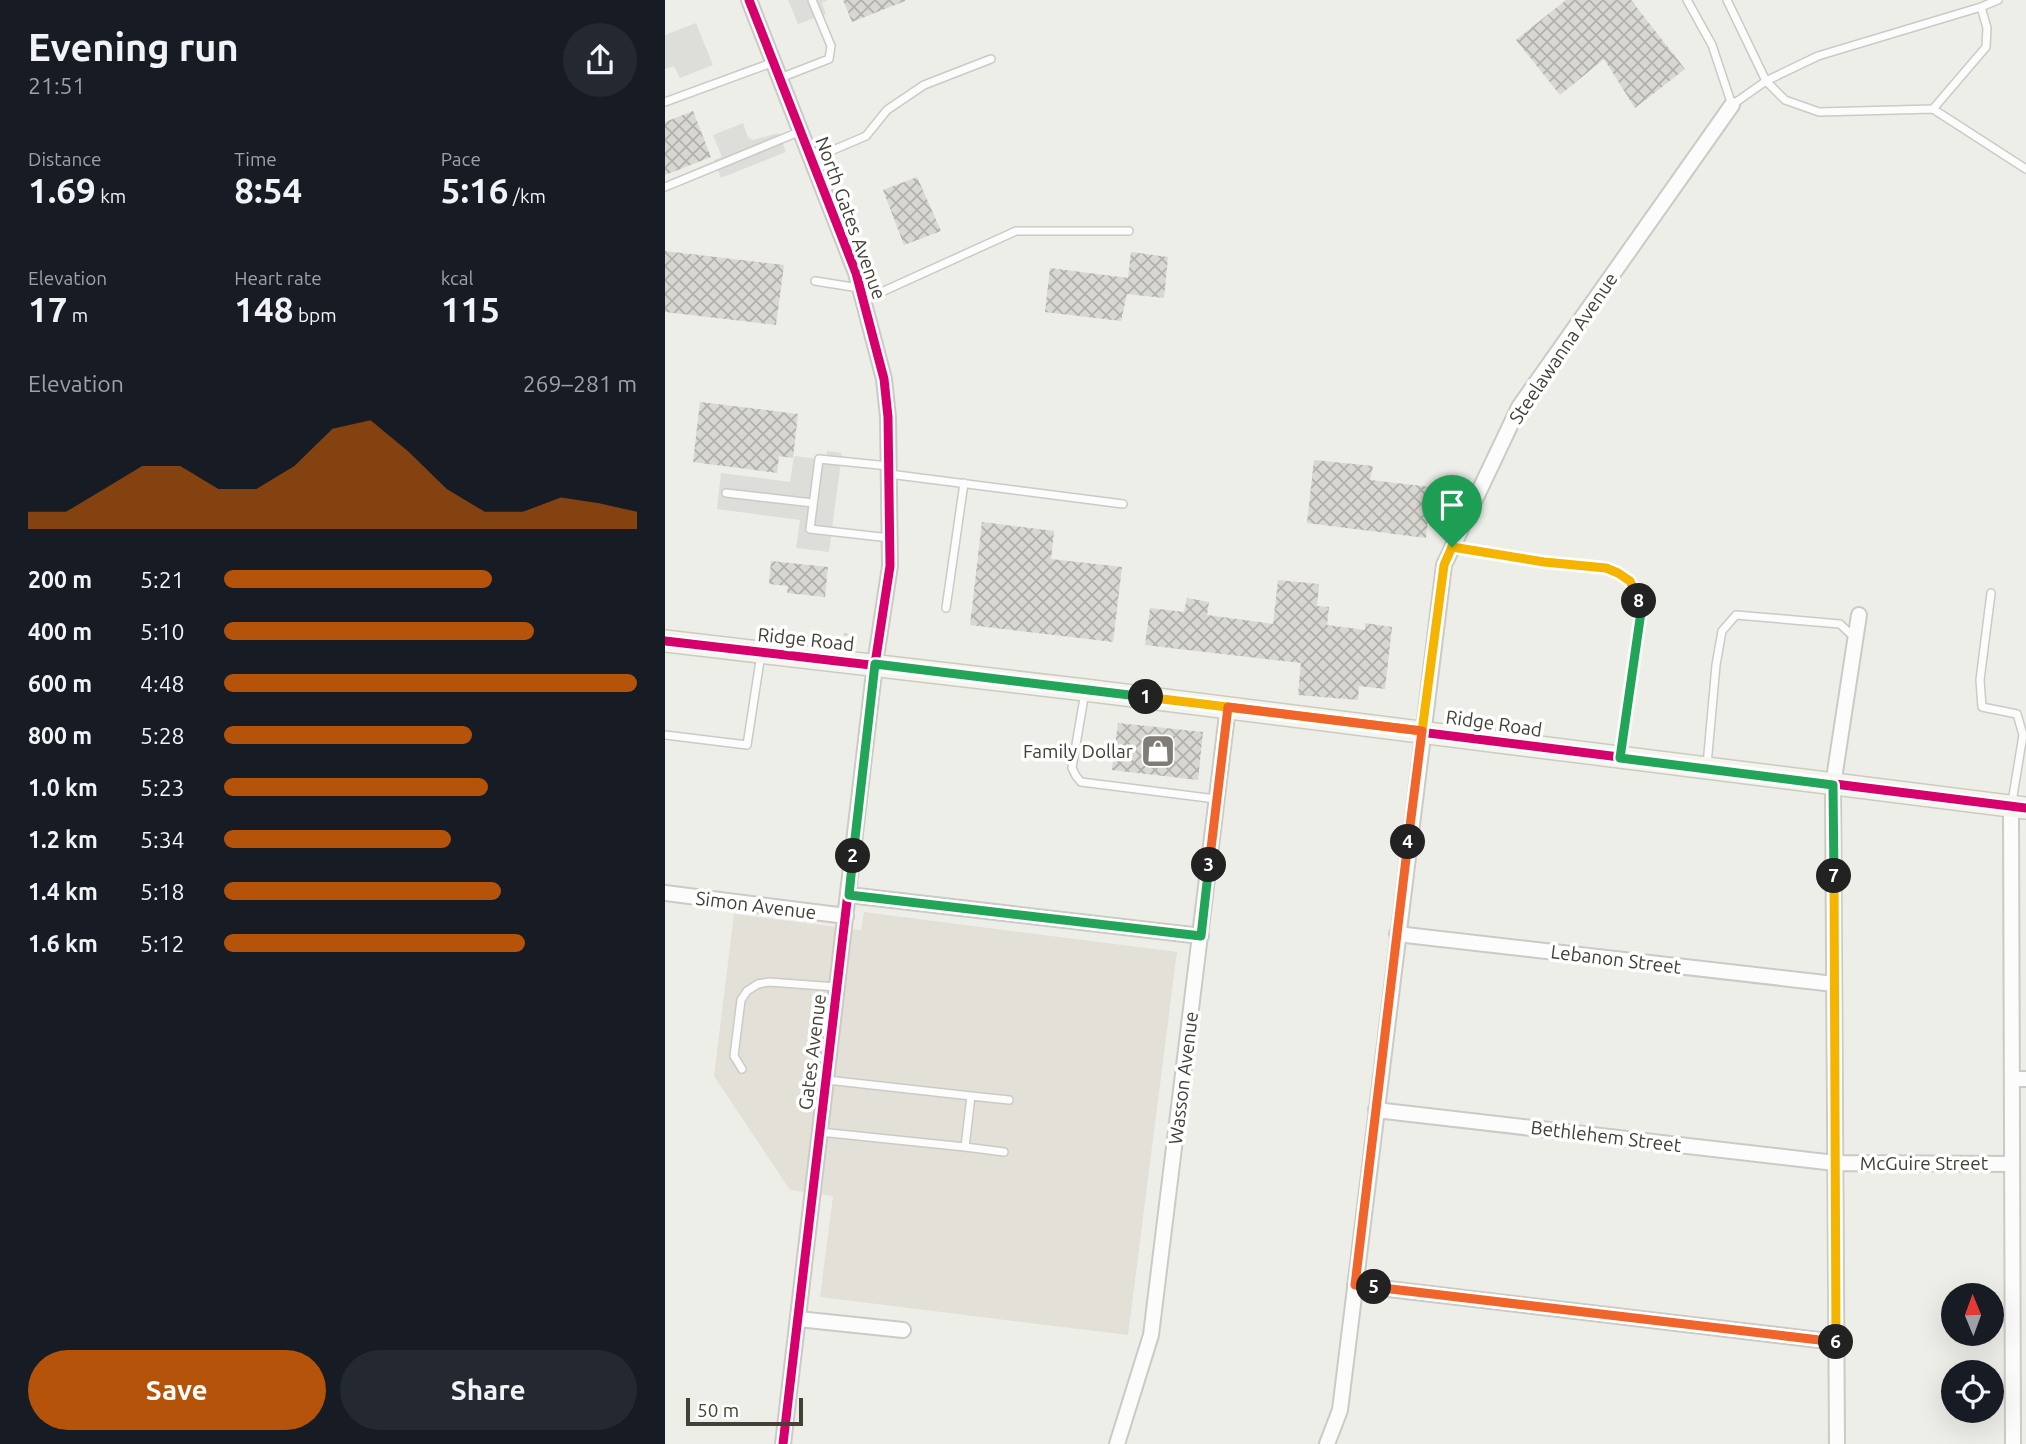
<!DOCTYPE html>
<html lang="en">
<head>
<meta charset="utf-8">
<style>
  :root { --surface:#171b24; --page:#242831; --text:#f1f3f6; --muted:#9ea1a6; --accent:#b45309 }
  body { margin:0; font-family:Ubuntu,sans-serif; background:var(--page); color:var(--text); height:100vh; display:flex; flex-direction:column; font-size:26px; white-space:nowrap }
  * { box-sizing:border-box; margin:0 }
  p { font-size:23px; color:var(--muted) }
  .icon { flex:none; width:38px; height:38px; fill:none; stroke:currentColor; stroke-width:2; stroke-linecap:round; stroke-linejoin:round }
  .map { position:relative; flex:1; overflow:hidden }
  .sheet { display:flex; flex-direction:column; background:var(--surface); width:665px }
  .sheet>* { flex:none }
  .needle { width:46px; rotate:359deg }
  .tools { position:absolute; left:1276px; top:1283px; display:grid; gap:14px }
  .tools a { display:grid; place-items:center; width:63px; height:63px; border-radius:50%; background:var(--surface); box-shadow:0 7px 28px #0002; font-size:35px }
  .scale { position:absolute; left:21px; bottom:18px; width:117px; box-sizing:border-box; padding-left:7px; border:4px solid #434036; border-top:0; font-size:19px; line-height:24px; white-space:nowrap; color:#434036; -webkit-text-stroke:5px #fff; paint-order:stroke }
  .pin { position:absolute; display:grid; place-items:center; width:60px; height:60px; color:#fff; margin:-72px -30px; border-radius:50% 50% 50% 0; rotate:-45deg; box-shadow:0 0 7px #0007 }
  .pin .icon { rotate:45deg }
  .km { position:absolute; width:35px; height:35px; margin:-18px; border-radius:50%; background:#222; color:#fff; font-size:19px; line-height:35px; text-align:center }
  .round { display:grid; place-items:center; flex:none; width:74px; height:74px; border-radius:37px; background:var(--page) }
  .headline { display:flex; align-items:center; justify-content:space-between; height:119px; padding:0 28px }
  h1 { font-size:38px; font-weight:700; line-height:52px }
  .metrics { display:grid; grid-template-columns:repeat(3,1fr); gap:10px; height:119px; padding:7px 28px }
  .metrics div { display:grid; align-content:center }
  .metrics b { font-size:35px; font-weight:700 }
  .metrics small { font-size:19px; font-weight:400 }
  .metrics p { font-size:19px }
  .chart { height:196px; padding:14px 28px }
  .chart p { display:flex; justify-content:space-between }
  .chart svg { width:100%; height:126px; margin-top:7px; fill:var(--accent); opacity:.7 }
  .primary-button { display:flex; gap:14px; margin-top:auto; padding:14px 28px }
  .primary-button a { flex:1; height:80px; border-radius:42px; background:var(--accent); color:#fff; font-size:28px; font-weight:700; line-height:80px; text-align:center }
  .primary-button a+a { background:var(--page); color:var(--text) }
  ul { padding:0 28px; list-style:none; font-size:23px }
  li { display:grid; grid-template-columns:112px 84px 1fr; align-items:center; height:52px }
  li i { height:18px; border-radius:9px; background:var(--accent) }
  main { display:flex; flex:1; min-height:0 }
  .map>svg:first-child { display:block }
  .residential { fill:#e2e0d7 }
  .parking { fill:#ddddd9 }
  .building { fill:url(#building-cross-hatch) }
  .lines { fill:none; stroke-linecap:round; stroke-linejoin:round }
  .service-casing { stroke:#cbcac5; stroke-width:10 }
  .minor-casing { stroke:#cbcac5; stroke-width:18 }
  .secondary-casing { stroke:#cccbc0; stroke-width:24 }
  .path { stroke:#cfceca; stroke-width:2.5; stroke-dasharray:3.5 3.5; stroke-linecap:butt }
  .service { stroke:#fcfcfc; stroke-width:7 }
  .minor { stroke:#fcfcfc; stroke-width:14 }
  .secondary { stroke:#f5f5ef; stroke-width:21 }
  .cycleway-casing { stroke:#fff; stroke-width:13 }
  .cycleway { stroke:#d6006c; stroke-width:9 }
  .split-1-casing { stroke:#fff; stroke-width:14 }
  .split-2-casing { stroke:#fff; stroke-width:14 }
  .split-3-casing { stroke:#fff; stroke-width:14 }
  .split-4-casing { stroke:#fff; stroke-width:14 }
  .split-5-casing { stroke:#fff; stroke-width:14 }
  .split-6-casing { stroke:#fff; stroke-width:14 }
  .split-7-casing { stroke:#fff; stroke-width:14 }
  .split-8-casing { stroke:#fff; stroke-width:14 }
  .split-9-casing { stroke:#fff; stroke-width:14 }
  .split-1 { stroke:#f5b400; stroke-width:9 }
  .split-2 { stroke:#22a559; stroke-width:9 }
  .split-3 { stroke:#22a559; stroke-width:9 }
  .split-4 { stroke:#f0652b; stroke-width:9 }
  .split-5 { stroke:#f0652b; stroke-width:9 }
  .split-6 { stroke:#f0652b; stroke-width:9 }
  .split-7 { stroke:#f5b400; stroke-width:9 }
  .split-8 { stroke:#22a559; stroke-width:9 }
  .split-9 { stroke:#f5b400; stroke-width:9 }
  .labels { text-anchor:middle; stroke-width:7; stroke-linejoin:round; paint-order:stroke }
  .street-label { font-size:19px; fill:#434036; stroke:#fff }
  .poi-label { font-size:19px; fill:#434036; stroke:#fff; text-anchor:end }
</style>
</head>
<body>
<main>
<section class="sheet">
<div class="headline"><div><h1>Evening run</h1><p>21:51</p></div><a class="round"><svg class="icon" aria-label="share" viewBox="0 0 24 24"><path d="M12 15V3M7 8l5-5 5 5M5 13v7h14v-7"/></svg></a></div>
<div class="metrics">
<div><p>Distance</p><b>1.69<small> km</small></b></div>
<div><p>Time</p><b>8:54</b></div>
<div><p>Pace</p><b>5:16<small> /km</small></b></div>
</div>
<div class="metrics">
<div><p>Elevation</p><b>17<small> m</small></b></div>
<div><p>Heart rate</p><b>148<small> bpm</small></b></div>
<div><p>kcal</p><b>115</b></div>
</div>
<div class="chart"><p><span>Elevation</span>269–281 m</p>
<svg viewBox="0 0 160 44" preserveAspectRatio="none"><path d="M0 44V38L10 38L20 30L30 22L40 22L50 30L60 30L70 22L80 9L90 6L100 17L110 30L120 38L130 38L140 33L150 35L160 38V44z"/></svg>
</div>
<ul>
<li><b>200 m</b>5:21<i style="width:65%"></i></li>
<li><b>400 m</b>5:10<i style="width:75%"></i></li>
<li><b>600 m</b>4:48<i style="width:100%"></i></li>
<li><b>800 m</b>5:28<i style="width:60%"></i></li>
<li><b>1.0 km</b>5:23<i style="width:64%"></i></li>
<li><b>1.2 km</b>5:34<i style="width:55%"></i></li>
<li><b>1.4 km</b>5:18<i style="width:67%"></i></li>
<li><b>1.6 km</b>5:12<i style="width:73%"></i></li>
</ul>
<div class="primary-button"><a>Save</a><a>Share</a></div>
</section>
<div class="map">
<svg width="1361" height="1444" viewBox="0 0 1361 1444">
  <defs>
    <pattern id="building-cross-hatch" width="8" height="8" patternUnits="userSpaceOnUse" patternTransform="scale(1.75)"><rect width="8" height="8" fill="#d8d7d1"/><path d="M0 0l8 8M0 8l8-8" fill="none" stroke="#b1b0aa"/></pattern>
  </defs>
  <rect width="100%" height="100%" fill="#eeeee9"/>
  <!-- residential -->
  <path class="residential" d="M 199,912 L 512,952 L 463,1335 L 155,1297 L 168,1196 L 125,1190 L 49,1076 L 69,914 L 196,930 Z"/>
  <!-- parking -->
  <path class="parking" d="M 123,0 L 163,0 L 157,3 L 161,14 L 133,24 Z
    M 31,23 L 48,65 L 15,78 L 9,66 L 0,69 L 0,35 Z
    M 78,123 L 83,137 L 88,140 L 114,133 L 121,152 L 56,178 L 49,160 L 57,157 L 48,135 Z
    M 162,451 L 177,453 L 164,552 L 131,548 L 135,520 L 52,509 L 56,473 L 125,482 L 129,456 L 161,460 Z"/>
  <!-- building -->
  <path class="building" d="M 178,0 L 240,0 L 240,1 L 187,22 Z
    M 901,0 L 966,0 L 1020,69 L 970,108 L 939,59 L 895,95 L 851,40 Z
    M 28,111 L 46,157 L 0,175 L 0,122 Z
    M 252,177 L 276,231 L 239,245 L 218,190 Z
    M 0,251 L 119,265 L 111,325 L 0,312 Z
    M 466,252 L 503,257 L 499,298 L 462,294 L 456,321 L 380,312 L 385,268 L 463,278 Z
    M 35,402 L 133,414 L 128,458 L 114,456 L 112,473 L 28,462 Z
    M 649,460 L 708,466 L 705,480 L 766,487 L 761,538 L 642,523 Z
    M 317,522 L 389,531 L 386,559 L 457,567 L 448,642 L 305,625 Z
    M 106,561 L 163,567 L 160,597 L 122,593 L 123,586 L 104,584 Z
    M 613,580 L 654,584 L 652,606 L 664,607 L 662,625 L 700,630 L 700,623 L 727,627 L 720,689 L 694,686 L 693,700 L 633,695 L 636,663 L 480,645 L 485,608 L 519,612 L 522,598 L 544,602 L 542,615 L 608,624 Z
    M 453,723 L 538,732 L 533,780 L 447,770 Z"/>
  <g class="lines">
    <!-- service casing -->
    <g class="service-casing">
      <path id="service" d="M 1022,0 L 1047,45 L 1067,105 L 1101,81 L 1120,100 L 1154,112 L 1268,109 L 1361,169
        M 1062,0 L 1101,81 L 1153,56 L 1316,7 L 1333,0
        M 115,78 L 164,59 L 166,46 L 147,0
        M 0,102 L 109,62
        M 1268,109 L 1321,47 L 1322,28 L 1316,7
        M 147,159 L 201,136 L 222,110 L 259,85 L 326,59
        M 0,187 L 136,131
        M 150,281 L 194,288
        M 199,300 L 351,231 L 464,231
        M 224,466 L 154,459 L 145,529 L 225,538
        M 224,474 L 458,504
        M 61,493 L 148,503
        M 788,547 C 818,552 848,558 878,562 C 901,565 932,562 953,572 C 969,581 974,596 976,612 L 955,754
        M 1326,593 L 1315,680 L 1317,707 L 1352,714 L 1358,735 L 1347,802
        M 281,608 L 299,483
        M 420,692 L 407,768 L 411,776 L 416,782 L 551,799
        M 0,735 L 82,745 L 96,654
        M 1042,765 L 1051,665 L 1057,631 L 1071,615 L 1175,624 L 1191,639
        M 77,1069 L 69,1056 L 76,1000 L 82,991 L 93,984 L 104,982 L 172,987
        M 306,1096 L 344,1100
        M 155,1132 L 300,1147 L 306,1096 L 162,1080
        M 300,1147 L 339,1152"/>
    </g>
    <!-- minor casing -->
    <g class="minor-casing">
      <path id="minor" d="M 84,0 L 191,273 L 219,379 L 223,417 L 225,566 L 210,664 L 118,1444
        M 1346,806 L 1348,1444
        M 0,893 L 181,916
        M 184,895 L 536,936
        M 732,934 L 1169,984
        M 1347,1079 L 1361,1079
        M 711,1110 L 1170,1163 L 1347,1164
        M 690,1285 L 1171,1342
        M 133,1319 L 238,1330
        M 452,1444 L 486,1335 L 563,707
        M 662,1444 L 675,1410 L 779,565 L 854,407 L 1067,105
        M 1172,1444 L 1168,785 L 1194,615"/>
    </g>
    <!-- secondary casing -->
    <g class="secondary-casing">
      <path id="secondary" d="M 0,641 L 420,690 L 1361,808"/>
    </g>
    <!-- path -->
    <path class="path" d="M 179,634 L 183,635"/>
    <!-- service -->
    <use href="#service" class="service"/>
    <!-- minor -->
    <use href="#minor" class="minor"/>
    <!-- secondary -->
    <use href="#secondary" class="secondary"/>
    <!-- cycleway casing -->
    <g class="cycleway-casing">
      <path id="cycleway" d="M 84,0 L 191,273 L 219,379 L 223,417 L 225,566 L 210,664 L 118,1444
        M 0,641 L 420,690 L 1361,808"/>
    </g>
    <!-- cycleway -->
    <use href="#cycleway" class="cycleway"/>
  </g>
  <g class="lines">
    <!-- split-1 casing -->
    <g class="split-1-casing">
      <path id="split-1" d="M 481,697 L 757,731 L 779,565 L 787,547"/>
    </g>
    <!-- split-2 casing -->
    <g class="split-2-casing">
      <path id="split-2" d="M 188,856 L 210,664 L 481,697"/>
    </g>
    <!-- split-3 casing -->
    <g class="split-3-casing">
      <path id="split-3" d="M 188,856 L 184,895 L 536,936 L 544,865"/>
    </g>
    <!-- split-4 casing -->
    <g class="split-4-casing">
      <path id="split-4" d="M 544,865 L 563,707 L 757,731 L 743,842"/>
    </g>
    <!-- split-5 casing -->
    <g class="split-5-casing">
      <path id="split-5" d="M 709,1287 L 690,1285 L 743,842"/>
    </g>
    <!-- split-6 casing -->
    <g class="split-6-casing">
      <path id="split-6" d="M 709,1287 L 1171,1342"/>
    </g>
    <!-- split-7 casing -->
    <g class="split-7-casing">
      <path id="split-7" d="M 1169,876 L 1171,1342"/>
    </g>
    <!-- split-8 casing -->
    <g class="split-8-casing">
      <path id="split-8" d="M 974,601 L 976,612 L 955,758 L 1168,785 L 1169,876"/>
    </g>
    <!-- split-9 casing -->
    <g class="split-9-casing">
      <path id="split-9" d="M 787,547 L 879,562 L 941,568 L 953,573 L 965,581 L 974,601"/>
    </g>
    <!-- split-1 -->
    <use href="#split-1" class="split-1"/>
    <!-- split-2 -->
    <use href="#split-2" class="split-2"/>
    <!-- split-3 -->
    <use href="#split-3" class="split-3"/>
    <!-- split-4 -->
    <use href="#split-4" class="split-4"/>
    <!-- split-5 -->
    <use href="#split-5" class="split-5"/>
    <!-- split-6 -->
    <use href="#split-6" class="split-6"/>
    <!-- split-7 -->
    <use href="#split-7" class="split-7"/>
    <!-- split-8 -->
    <use href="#split-8" class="split-8"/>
    <!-- split-9 -->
    <use href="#split-9" class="split-9"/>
  </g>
  <!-- icons -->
  <defs>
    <g id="shop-square" transform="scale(1.75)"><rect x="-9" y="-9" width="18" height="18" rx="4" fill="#7f7d75" stroke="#fff"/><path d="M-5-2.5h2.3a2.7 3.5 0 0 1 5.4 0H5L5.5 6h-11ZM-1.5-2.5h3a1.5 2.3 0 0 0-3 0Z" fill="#fff"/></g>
  </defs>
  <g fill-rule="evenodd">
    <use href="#shop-square" x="493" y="751"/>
  </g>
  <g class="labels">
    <!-- street labels -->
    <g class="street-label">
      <text transform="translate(186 218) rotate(70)" y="7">North Gates Avenue</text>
      <text transform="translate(898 348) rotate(-56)" y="7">Steelawanna Avenue</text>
      <text transform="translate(141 639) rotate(6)" y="7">Ridge Road</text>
      <text transform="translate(829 723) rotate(8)" y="7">Ridge Road</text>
      <text transform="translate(91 905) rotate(7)" y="7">Simon Avenue</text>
      <text transform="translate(951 959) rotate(7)" y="7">Lebanon Street</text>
      <text transform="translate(147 1052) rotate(-83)" y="7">Gates Avenue</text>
      <text transform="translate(518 1078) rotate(-83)" y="7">Wasson Avenue</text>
      <text transform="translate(941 1136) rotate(7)" y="7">Bethlehem Street</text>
      <text x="1259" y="1170">McGuire Street</text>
    </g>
    <!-- poi labels -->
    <g class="poi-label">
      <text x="468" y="758">Family Dollar</text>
    </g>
  </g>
</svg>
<div class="tools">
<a><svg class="needle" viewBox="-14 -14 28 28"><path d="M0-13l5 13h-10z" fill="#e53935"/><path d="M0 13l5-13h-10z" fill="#9ea1a6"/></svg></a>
<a><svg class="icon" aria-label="locate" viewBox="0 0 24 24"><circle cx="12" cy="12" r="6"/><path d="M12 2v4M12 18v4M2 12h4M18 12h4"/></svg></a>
</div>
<div class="scale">50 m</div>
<div class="pin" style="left:787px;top:547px;background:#1e9e55"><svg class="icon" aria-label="arrive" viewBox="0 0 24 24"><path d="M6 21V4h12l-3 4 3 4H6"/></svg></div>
<b class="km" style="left:481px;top:697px">1</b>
<b class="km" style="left:188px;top:856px">2</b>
<b class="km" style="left:544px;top:865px">3</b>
<b class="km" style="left:743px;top:842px">4</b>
<b class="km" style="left:709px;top:1287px">5</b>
<b class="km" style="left:1171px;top:1342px">6</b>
<b class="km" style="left:1169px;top:876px">7</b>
<b class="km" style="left:974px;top:601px">8</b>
</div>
</main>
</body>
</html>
